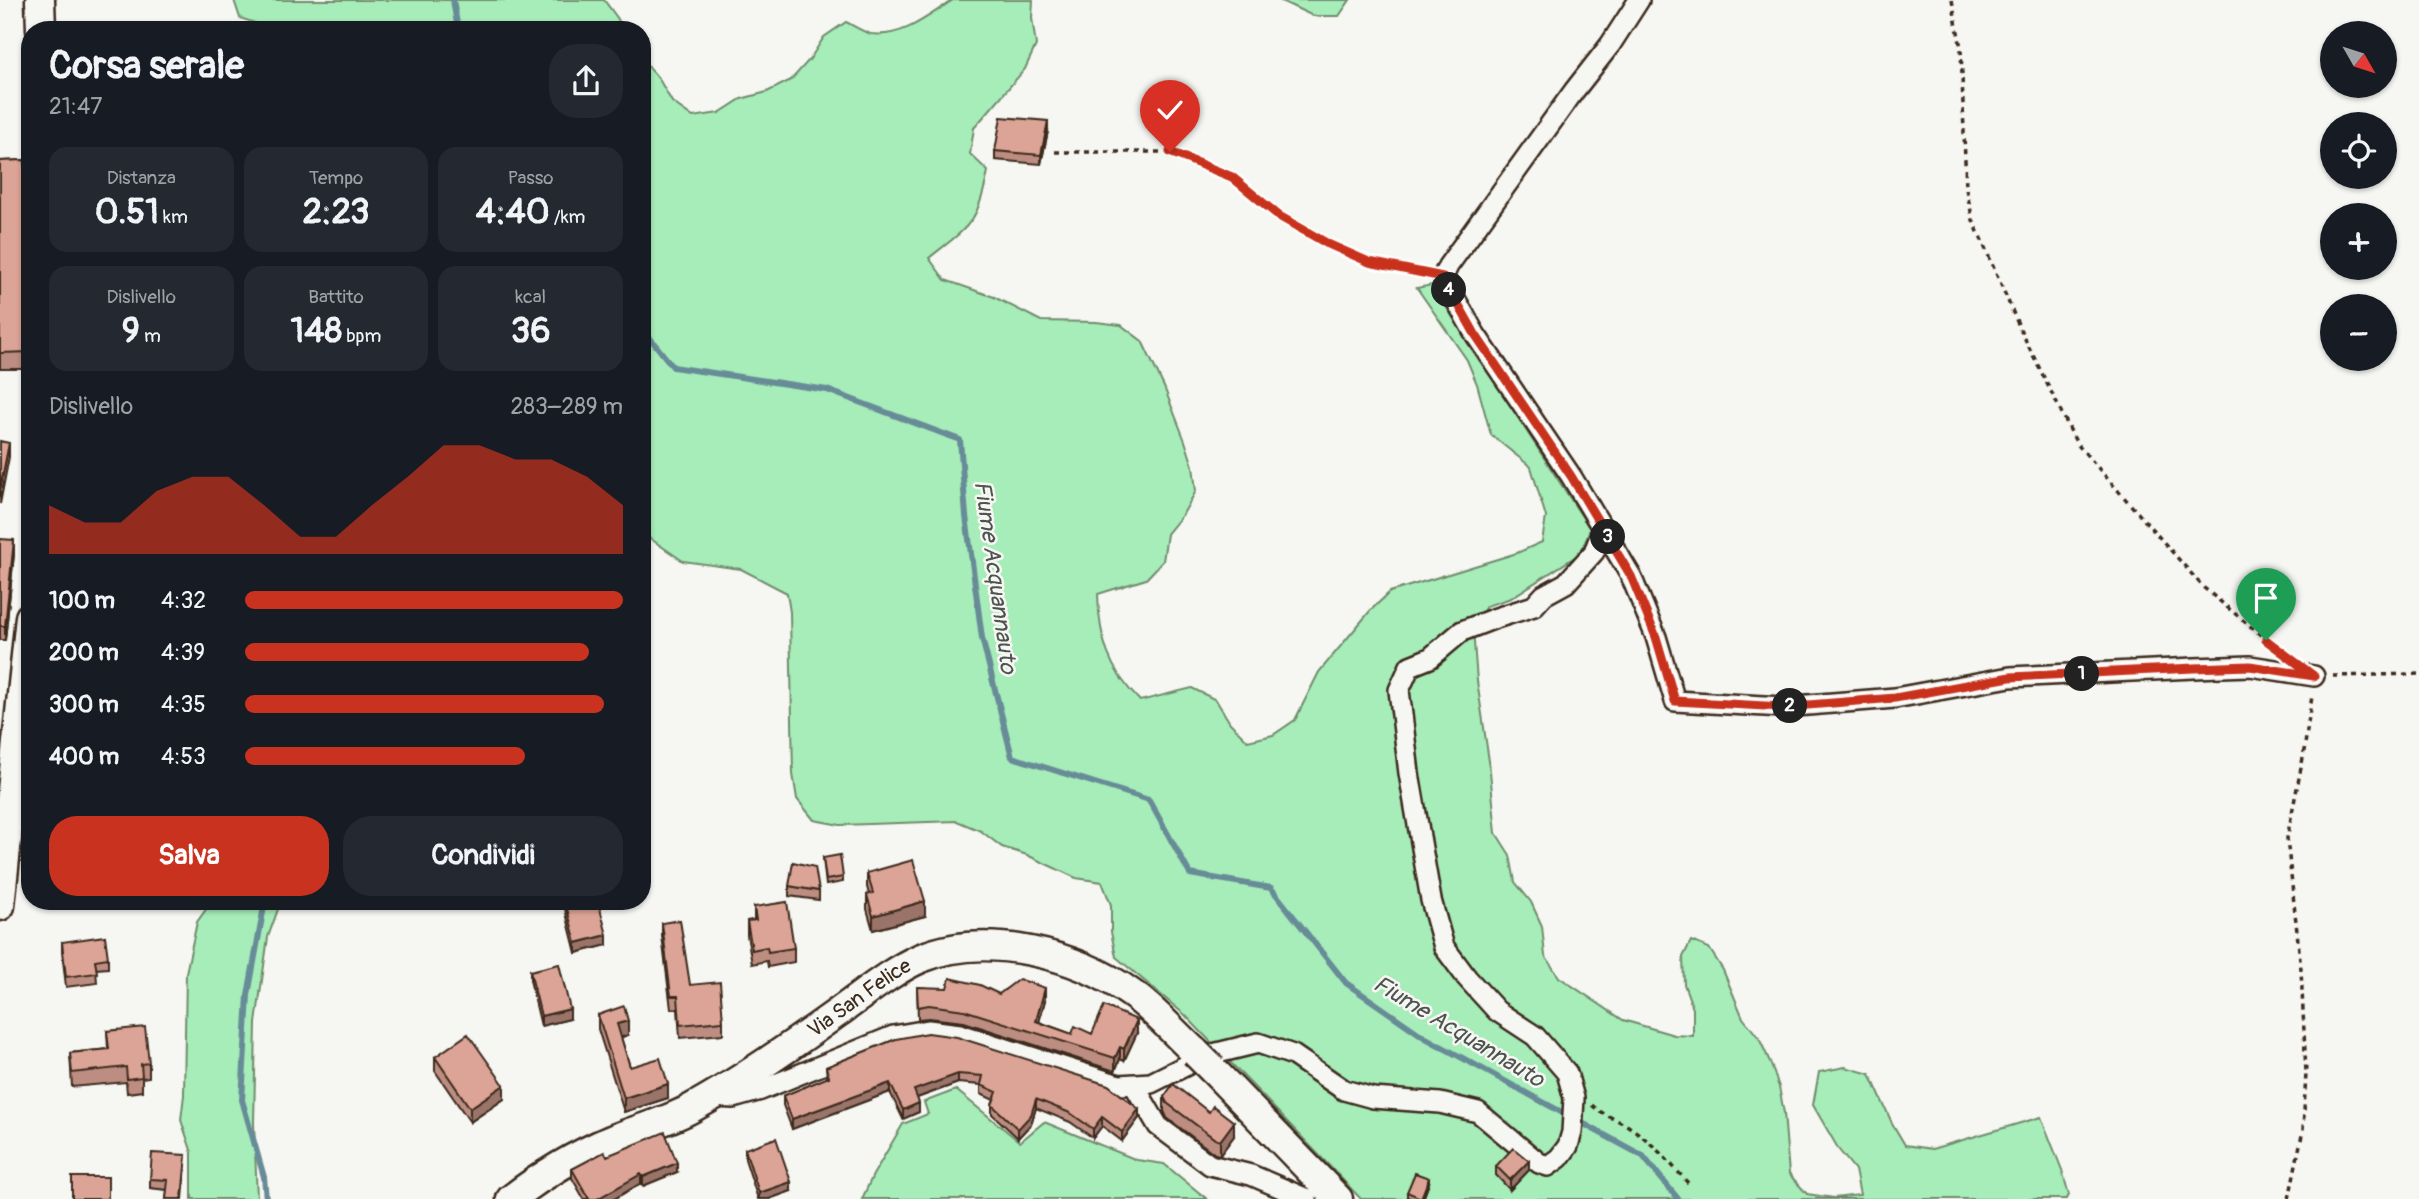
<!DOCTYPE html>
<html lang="it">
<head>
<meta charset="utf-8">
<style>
  :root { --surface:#171b24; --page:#242831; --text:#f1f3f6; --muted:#9ea1a6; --accent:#c8321e }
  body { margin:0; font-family:Pangolin,sans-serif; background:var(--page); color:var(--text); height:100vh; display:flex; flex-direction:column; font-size:26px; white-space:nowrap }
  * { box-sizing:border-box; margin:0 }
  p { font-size:23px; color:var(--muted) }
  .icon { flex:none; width:38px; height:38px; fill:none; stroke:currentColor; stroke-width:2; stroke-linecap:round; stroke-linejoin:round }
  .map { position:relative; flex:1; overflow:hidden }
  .panel { position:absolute; left:21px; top:21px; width:630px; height:889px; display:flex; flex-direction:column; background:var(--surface); border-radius:28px; box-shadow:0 2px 5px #0004 }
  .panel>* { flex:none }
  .needle { width:46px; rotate:129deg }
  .controls { position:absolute; left:2320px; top:21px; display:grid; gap:14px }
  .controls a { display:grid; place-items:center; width:77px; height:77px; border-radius:50%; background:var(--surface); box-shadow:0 2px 5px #0004; font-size:35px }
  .pin { position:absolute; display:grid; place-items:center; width:60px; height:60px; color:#fff; margin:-72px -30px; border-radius:50% 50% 50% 0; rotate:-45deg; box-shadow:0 0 7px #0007 }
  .pin .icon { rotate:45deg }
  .km { position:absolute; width:35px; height:35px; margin:-18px; border-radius:50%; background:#222; color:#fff; font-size:19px; line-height:35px; text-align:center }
  .round { display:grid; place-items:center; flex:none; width:74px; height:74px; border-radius:28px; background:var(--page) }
  .summary { display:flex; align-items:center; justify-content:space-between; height:119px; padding:0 28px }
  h1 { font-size:38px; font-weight:700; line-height:52px }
  .stats { display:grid; grid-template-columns:repeat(3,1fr); gap:10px; height:119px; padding:7px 28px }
  .stats div { display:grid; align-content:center; border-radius:18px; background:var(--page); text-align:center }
  .stats b { font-size:35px; font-weight:700 }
  .stats small { font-size:19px; font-weight:400 }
  .stats p { font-size:19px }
  .chart { height:196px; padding:14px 28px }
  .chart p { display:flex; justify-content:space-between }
  .chart svg { width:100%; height:126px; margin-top:7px; fill:var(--accent); opacity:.7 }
  .cta { display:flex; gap:14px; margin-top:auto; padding:14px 28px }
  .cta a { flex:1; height:80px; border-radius:28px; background:var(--accent); color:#fff; font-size:28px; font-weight:700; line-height:80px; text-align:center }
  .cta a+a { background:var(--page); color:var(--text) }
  ul { padding:0 28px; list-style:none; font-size:23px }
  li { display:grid; grid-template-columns:112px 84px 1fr; align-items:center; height:52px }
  li i { height:18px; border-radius:9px; background:var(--accent) }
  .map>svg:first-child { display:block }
  .green { fill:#a6edb9; stroke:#708c6c; stroke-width:2 }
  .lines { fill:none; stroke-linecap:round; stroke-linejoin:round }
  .stream { stroke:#688c97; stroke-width:6 }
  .street-casing { stroke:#3b2a1e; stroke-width:24 }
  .secondary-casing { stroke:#3b2a1e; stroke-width:33 }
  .path { stroke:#3b2a1e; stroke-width:3.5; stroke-dasharray:5 5; stroke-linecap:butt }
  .street { stroke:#f6f6f2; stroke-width:19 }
  .secondary { stroke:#f6f6f2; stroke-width:28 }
  .secondary-bridge-casing { stroke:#3b2a1e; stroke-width:33; stroke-linecap:butt }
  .secondary-bridge { stroke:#f6f6f2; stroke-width:28 }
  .wall { fill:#bd8d81; stroke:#3b2a1e; stroke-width:2 }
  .shaded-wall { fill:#9a7369; stroke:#3b2a1e; stroke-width:2 }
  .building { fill:#dca496; stroke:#3b2a1e; stroke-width:2 }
  .route-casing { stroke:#fff; stroke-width:14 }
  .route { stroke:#c8321e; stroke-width:9 }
  .labels { text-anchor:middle; stroke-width:5; stroke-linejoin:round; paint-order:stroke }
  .street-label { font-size:21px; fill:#3b2a1e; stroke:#f6f6f2 }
  .water-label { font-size:23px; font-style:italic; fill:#4e5350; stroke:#f6f6f2 }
</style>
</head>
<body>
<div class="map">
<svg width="2419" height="1199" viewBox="0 0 2419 1199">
  <rect width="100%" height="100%" fill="#f6f6f2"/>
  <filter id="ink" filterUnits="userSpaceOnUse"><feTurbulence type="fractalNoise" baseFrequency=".0143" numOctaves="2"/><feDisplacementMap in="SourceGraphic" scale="14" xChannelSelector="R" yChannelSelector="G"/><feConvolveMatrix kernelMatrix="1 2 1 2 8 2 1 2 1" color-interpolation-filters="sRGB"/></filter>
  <g filter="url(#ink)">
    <!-- green -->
    <path class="green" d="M 234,0 L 604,0 L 618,19 L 622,30 L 312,30 L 264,26 L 240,18 Z
      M 953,0 L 1033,0 L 1032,18 L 1036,45 L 1025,69 L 974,128 L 970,154 L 988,171 C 978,224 969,226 929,258 L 945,280 L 994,297 L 1041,321 L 1096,322 L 1121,325 L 1142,341 L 1164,387 L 1185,441 L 1193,466 L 1196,491 L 1183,514 L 1167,534 L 1163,561 L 1146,579 L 1098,594 C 1099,638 1108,669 1140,701 L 1192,688 L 1216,700 L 1230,723 L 1248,741 L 1273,735 L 1295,720 L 1319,672 L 1370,611 L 1390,592 L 1517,553 L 1542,542 L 1546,517 L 1531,467 L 1491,435 L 1477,384 L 1467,360 L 1417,288 L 1432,285 L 1590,529 L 1581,553 L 1511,598 L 1486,606 L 1473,629 L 1477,681 L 1489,761 L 1496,833 L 1510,855 L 1515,882 L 1531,902 L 1542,926 L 1545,956 L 1559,977 L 1623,1020 L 1674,1035 L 1693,1036 L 1693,1009 L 1684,984 L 1683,957 L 1691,941 L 1709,948 L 1723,970 L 1743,1018 L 1759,1038 L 1770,1062 L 1779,1087 L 1784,1113 L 1789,1174 L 1807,1194 L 1834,1198 L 1860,1195 L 1855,1170 L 1839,1150 L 1813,1105 L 1819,1072 L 1845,1067 L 1870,1074 L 1892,1123 L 1905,1145 L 1932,1149 L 2041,1117 L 2062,1170 L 2069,1195 L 2067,1199 L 1361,1199 L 1185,1015 L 1116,957 L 1111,932 L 1111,905 L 1102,882 L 1076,878 L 1027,855 L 1002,847 L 981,831 L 957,821 L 840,825 L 814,820 L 797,799 L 793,774 L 790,612 L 787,593 L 741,569 L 683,561 L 642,533 L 642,59 L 659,79 L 672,102 L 693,117 L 719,113 L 741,99 L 767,92 L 791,80 L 810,59 L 824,37 L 846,22 C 854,26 863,32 871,34 C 903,38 928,16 953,0 Z
      M 1279,0 L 1350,0 L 1339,16 L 1313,16 Z
      M 212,901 L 281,901 L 268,937 L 256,1023 L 254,1123 L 257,1199 L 192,1199 L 192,1153 L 181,1120 L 184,1095 L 186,973 L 197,922 Z
      M 956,1090 L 1020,1142 L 1044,1122 L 1137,1160 L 1164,1164 L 1207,1199 L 862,1199 L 873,1175 L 903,1124 L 928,1114 L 924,1102 Z"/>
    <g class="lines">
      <!-- stream -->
      <path class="stream" d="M 453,0 L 458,30
        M 642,328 L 673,367 L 827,390 L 960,440 L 966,516 L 982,638 L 1012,757 L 1149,800 L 1190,874 L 1271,888 L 1346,983 L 1424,1037 L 1563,1113
        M 265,901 L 248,995 L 242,1100 L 264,1177 L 266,1199
        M 1584,1124 L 1643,1156 L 1678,1199"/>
      <!-- street casing -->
      <g class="street-casing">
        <path id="street" d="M 1603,529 L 1631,576 L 1656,637 L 1675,701 L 1783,707 L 1895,698 L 2010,677 L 2194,668 L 2250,666 L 2314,676
          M 1213,1054 L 1258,1043 L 1293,1055 L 1344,1090 L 1373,1098 L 1440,1103 L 1478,1112 L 1539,1163 L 1548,1166 L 1559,1158 L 1568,1146 L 1572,1132 L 1574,1098 L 1567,1073 L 1535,1036 L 1497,1011 L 1467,978 L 1444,947 L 1431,900 L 1409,773 L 1399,690 L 1410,666 L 1430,658 L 1462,631 L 1493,619 L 1534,606 L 1544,595 L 1566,583 L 1594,552 L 1603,529 L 1571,476 L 1475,334 L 1443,277 L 1448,266 L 1574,91 L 1610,45 L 1639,0
          M 1134,1085 L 1158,1126 L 1210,1165 L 1251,1175 L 1307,1199
          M 715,1097 L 733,1098 L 761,1090 L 893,1036 L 928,1030 L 960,1034 L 1119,1085 L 1151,1083 L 1187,1065"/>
      </g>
      <!-- secondary casing -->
      <g class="secondary-casing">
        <g id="secondary">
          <path d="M 40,0 L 41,30"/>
          <path d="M 0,906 L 30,617"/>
          <path d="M 1212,1069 L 1338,1199"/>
          <path id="s1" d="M 511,1199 C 541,1176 576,1155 611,1140 C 637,1129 666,1122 690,1109 C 741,1081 790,1047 837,1013 C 864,994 891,971 921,958 C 986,931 1077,954 1132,994 C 1155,1010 1174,1033 1195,1052"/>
        </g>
      </g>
      <!-- path -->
      <path class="path" d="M 1952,0 L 1961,48 L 1966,189 L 1973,220 L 2021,331 L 2077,444 L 2204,588 L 2279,650
        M 1055,152 L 1170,152 L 1232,177 L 1279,216 L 1328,244 L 1369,262 L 1424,273
        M 2333,676 L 2419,674
        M 1592,1105 C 1603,1116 1618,1119 1631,1128 C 1653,1143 1670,1163 1688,1183
        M 2289,1199 L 2303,1130 L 2306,1073 L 2301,969 L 2287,838 L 2303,758 L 2312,696"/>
      <!-- street -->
      <use href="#street" class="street"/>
      <!-- secondary -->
      <use href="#secondary" class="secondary"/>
      <!-- secondary-bridge casing -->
      <g class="secondary-bridge-casing">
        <path id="secondary-bridge" d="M 1195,1052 L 1212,1069"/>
      </g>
      <!-- secondary-bridge -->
      <use href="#secondary-bridge" class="secondary-bridge"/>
    </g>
    <!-- wall -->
    <path class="wall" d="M 1048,131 L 1041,164 L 995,160 L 995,151 Z
      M 25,160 L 29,369 L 0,369 L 0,161 Z
      M 0,539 L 14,554 L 5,640 L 0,640 Z
      M 823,858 L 843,877 L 843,882 L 826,885 Z
      M 867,873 L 925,916 L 873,930 L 867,909 L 867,895 L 869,894 L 867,887 Z
      M 789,886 L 819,891 L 819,900 L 789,896 Z
      M 563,901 L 598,901 L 607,945 L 576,953 Z
      M 754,907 L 794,948 L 794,962 L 768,967 L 767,961 L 752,964 L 747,935 L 747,921 L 754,920 Z
      M 662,923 L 690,985 L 723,1021 L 723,1034 L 680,1038 L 678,1009 L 671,1009 L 662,936 Z
      M 62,942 L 108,958 L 108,968 L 96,969 L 97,983 L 66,987 L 62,951 Z
      M 530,971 L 570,1019 L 541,1026 L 530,980 Z
      M 917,987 L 999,994 L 1045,1000 L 1039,1022 L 1072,1034 L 1137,1033 L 1124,1061 L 1120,1059 L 1115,1071 L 964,1022 L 929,1018 L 918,1019 Z
      M 598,1015 L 628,1035 L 621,1037 L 630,1067 L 668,1098 L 624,1112 L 598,1029 Z
      M 107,1031 L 149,1063 L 149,1077 L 142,1078 L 142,1091 L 127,1093 L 126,1082 L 72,1087 L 70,1053 L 108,1049 Z
      M 896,1039 L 1139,1118 L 1122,1141 L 1102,1126 L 1093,1138 L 1070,1122 L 1036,1108 L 1031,1124 L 1018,1138 L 992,1114 L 992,1105 L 994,1100 L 981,1094 L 981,1085 L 958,1083 L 917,1098 L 919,1112 L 903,1119 L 890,1092 L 792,1129 L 783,1105 L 783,1096 L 827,1078 L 826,1067 Z
      M 435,1057 L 504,1099 L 470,1122 L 435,1071 Z
      M 1164,1097 L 1234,1136 L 1220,1155 L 1215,1154 L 1167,1118 L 1164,1111 Z
      M 745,1149 L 791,1191 L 769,1199 L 758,1199 L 745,1159 Z
      M 607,1156 L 677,1172 L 643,1186 L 641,1183 L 614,1199 L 584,1199 L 572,1178 L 572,1169 Z
      M 186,1165 L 183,1199 L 166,1199 L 167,1190 L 150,1188 L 150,1179 Z
      M 1496,1166 L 1529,1170 L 1510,1190 L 1496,1175 Z
      M 1429,1183 L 1423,1199 L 1411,1199 L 1407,1197 L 1407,1192 Z"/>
    <!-- shaded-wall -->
    <path class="shaded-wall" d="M 1048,121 L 1048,131 L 1041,164 L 1041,155 Z
      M 9,443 L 9,457 L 0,504 L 0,489 Z
      M 14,540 L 14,554 L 5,640 L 5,626 Z
      M 925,901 L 925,916 L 873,930 L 873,916 Z
      M 607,935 L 607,945 L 576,953 L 576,943 Z
      M 1045,988 L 1045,1000 L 1036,1033 L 1036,1021 Z
      M 570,1009 L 570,1019 L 541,1026 L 541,1016 Z
      M 1137,1020 L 1137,1033 L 1124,1061 L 1124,1049 Z
      M 628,1021 L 628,1035 L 617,1039 L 617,1024 Z
      M 1120,1047 L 1120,1059 L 1115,1071 L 1115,1058 Z
      M 958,1074 L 958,1083 L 914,1099 L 914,1090 Z
      M 890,1083 L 890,1092 L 792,1129 L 792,1119 Z
      M 668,1084 L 668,1098 L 624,1112 L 624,1098 Z
      M 504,1085 L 504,1099 L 470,1122 L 470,1108 Z
      M 1036,1099 L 1036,1108 L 1031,1124 L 1018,1138 L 1018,1129 Z
      M 919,1103 L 919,1112 L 903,1119 L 903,1110 Z
      M 1139,1109 L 1139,1118 L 1122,1141 L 1122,1132 Z
      M 1102,1117 L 1102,1126 L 1093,1138 L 1093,1129 Z
      M 1234,1122 L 1234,1136 L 1220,1155 L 1220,1141 Z
      M 1529,1161 L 1529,1170 L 1510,1190 L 1510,1180 Z
      M 677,1163 L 677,1172 L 643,1186 L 643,1177 Z
      M 641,1174 L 641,1183 L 614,1199 L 597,1199 Z
      M 1429,1178 L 1429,1183 L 1423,1199 L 1421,1199 Z
      M 791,1182 L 791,1191 L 769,1199 L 759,1199 L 759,1193 Z"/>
    <!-- building -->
    <path class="building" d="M 1001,117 L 1048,121 L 1041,155 L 995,151 Z
      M 25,160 L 29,352 L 0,353 L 0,161 Z
      M 0,441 L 9,443 L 0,489 Z
      M 0,539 L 14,540 L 5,626 L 0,626 Z
      M 840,855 L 843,877 L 826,880 L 823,858 Z
      M 913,860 L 925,901 L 873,916 L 867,895 L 873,893 L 867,873 Z
      M 793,862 L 815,867 L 819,891 L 789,886 Z
      M 565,901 L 598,901 L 607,935 L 576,943 Z
      M 787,902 L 794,948 L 768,952 L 767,947 L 752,950 L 747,921 L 756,920 L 754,907 Z
      M 680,920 L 690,985 L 720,982 L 723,1021 L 680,1025 L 678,996 L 671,996 L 662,923 Z
      M 105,936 L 108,958 L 95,960 L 97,973 L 66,977 L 62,942 Z
      M 559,964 L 570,1009 L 541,1016 L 530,971 Z
      M 950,978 L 980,985 L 999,994 L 1019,979 L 1045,988 L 1036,1021 L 1072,1034 L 1075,1026 L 1092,1034 L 1104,1006 L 1137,1020 L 1124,1049 L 1120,1047 L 1115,1058 L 964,1010 L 929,1005 L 918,1007 L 917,987 L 947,988 Z
      M 624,1006 L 628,1021 L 617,1024 L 630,1067 L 660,1058 L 668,1084 L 624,1098 L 598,1015 Z
      M 145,1027 L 149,1063 L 141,1064 L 142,1077 L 127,1079 L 126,1067 L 72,1073 L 70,1053 L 109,1049 L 107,1031 Z
      M 928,1033 L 957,1037 L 1108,1085 L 1139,1109 L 1122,1132 L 1102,1117 L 1093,1129 L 1070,1113 L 1036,1099 L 1031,1115 L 1018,1129 L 992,1105 L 997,1092 L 981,1085 L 983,1076 L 958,1074 L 914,1090 L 919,1103 L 903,1110 L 890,1083 L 792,1119 L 783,1096 L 829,1077 L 826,1067 L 896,1039 Z
      M 468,1034 L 504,1085 L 470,1108 L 435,1057 Z
      M 1173,1084 L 1209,1112 L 1213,1106 L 1234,1122 L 1220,1141 L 1215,1139 L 1167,1103 L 1164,1097 Z
      M 665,1132 L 677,1163 L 643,1177 L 641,1174 L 597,1199 L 589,1199 L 572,1169 L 604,1152 L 607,1156 Z
      M 776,1138 L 791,1182 L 759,1193 L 745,1149 Z
      M 1513,1148 L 1529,1161 L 1510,1180 L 1496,1166 Z
      M 152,1153 L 186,1155 L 182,1199 L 166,1199 L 168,1180 L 150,1179 Z
      M 1415,1173 L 1429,1178 L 1421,1198 L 1407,1192 Z
      M 72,1177 L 108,1177 L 108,1199 L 72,1199 Z"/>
  </g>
  <g class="lines" filter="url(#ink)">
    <!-- route casing -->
    <g class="route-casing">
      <path id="route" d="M 1170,152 L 1232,177 L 1279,216 L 1328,244 L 1369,262 L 1443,277 L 1475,334 L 1571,476 L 1631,576 L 1656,637 L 1675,701 L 1783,707 L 1895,698 L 2010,677 L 2194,668 L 2250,666 L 2314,676 L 2266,640"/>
    </g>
    <!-- route -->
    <use href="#route" class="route"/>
  </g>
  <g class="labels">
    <!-- street labels -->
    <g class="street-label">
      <text dy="7" stroke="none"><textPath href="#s1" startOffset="404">Via San Felice</textPath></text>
    </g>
    <!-- water labels -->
    <g class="water-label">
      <text transform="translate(996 577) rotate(82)" y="8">Fiume Acquannauto</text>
      <text transform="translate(1459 1031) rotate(31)" y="8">Fiume Acquannauto</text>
    </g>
  </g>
</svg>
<div class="controls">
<a><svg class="needle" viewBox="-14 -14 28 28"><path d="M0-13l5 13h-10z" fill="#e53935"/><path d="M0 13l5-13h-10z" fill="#9ea1a6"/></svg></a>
<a><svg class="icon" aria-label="locate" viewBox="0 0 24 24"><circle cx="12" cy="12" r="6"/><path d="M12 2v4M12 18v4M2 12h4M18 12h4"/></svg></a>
<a>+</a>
<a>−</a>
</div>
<div class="pin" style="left:2266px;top:640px;background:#1e9e55"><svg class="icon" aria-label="arrive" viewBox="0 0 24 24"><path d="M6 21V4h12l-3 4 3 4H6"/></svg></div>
<div class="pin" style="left:1170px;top:152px;background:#d93025"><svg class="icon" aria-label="check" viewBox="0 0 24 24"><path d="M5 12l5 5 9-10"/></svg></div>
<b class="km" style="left:2082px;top:674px">1</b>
<b class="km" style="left:1790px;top:706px">2</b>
<b class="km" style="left:1608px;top:537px">3</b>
<b class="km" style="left:1449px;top:290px">4</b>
<section class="panel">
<div class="summary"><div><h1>Corsa serale</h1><p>21:47</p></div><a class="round"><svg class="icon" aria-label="share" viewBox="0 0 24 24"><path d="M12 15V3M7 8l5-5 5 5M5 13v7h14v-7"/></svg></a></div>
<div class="stats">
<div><p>Distanza</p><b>0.51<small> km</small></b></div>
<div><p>Tempo</p><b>2:23</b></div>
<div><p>Passo</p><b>4:40<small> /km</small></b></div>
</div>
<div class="stats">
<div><p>Dislivello</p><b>9<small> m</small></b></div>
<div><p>Battito</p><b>148<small> bpm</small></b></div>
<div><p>kcal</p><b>36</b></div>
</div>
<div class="chart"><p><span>Dislivello</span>283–289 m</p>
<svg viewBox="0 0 160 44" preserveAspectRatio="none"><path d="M0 44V27L10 33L20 33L30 22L40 17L50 17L60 27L70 38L80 38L90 27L100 17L110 6L120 6L130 11L140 11L150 17L160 27V44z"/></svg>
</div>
<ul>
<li><b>100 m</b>4:32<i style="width:100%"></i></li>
<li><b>200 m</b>4:39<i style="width:91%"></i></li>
<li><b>300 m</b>4:35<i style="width:95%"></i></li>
<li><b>400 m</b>4:53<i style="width:74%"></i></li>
</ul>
<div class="cta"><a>Salva</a><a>Condividi</a></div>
</section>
</div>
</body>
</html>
